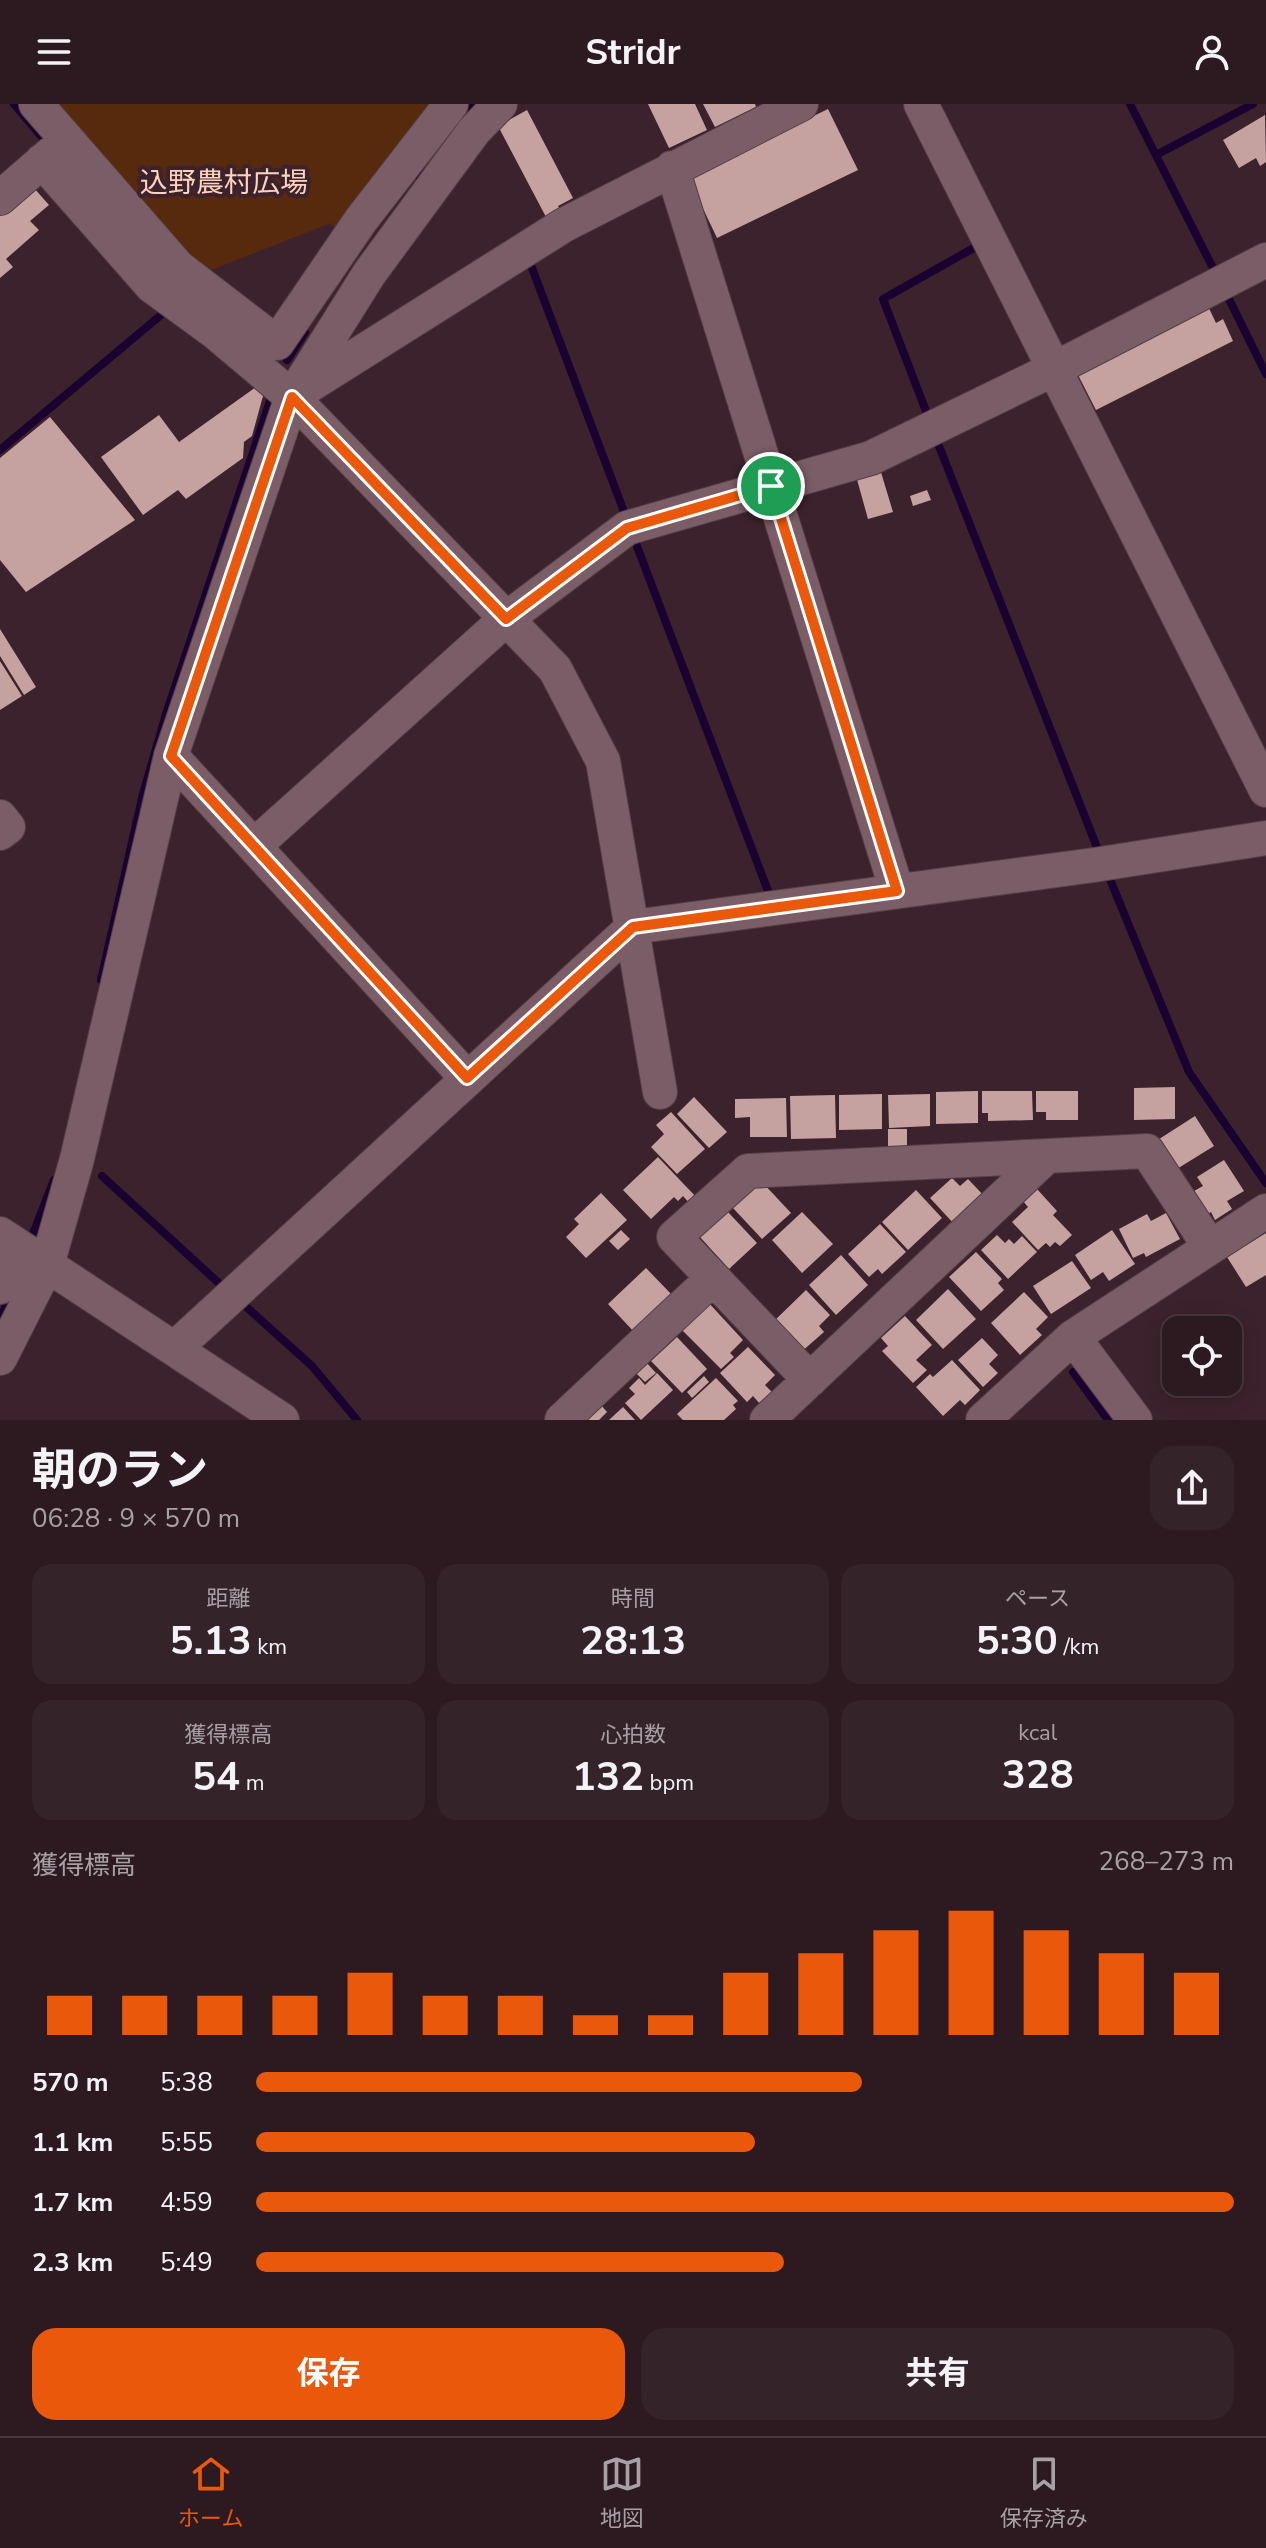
<!DOCTYPE html>
<html lang="ja">
<head>
<meta charset="utf-8">
<style>
  :root { --surface:#2d1a21; --page:#35232a; --text:#f1f3f6; --muted:#a7a1a5; --line:#48383f; --accent:#ea580c }
  body { margin:0; font-family:"Nunito Sans","Noto Sans JP",sans-serif; background:var(--page); color:var(--text); height:100vh; display:flex; flex-direction:column; font-size:30px; white-space:nowrap }
  * { box-sizing:border-box; margin:0 }
  p { font-size:26px; color:var(--muted) }
  .icon { flex:none; width:44px; height:44px; fill:none; stroke:currentColor; stroke-width:2; stroke-linecap:round; stroke-linejoin:round }
  .map { position:relative; height:1316px; overflow:hidden }
  .sheet { display:flex; flex-direction:column; background:var(--surface); flex:1 }
  .sheet>* { flex:none }
  .buttons { position:absolute; left:1162px; top:1212px; display:grid; gap:16px }
  .buttons a { display:grid; place-items:center; width:80px; height:80px; border-radius:16px; background:var(--surface); box-shadow:0 4px 20px #0003,0 0 0 2px var(--line); font-size:40px }
  .pin { position:absolute; display:grid; place-items:center; width:68px; height:68px; color:#fff; margin:-34px; border:4px solid #fff; border-radius:50%; box-shadow:0 2px 8px #0007 }
  .round { display:grid; place-items:center; flex:none; width:84px; height:84px; border-radius:24px; background:var(--page) }
  .summary { display:flex; align-items:center; justify-content:space-between; height:136px; padding:0 32px }
  h1 { font-size:44px; font-weight:700; line-height:60px }
  .stats { display:grid; grid-template-columns:repeat(3,1fr); gap:12px; height:136px; padding:8px 32px }
  .stats div { display:grid; align-content:center; border-radius:20px; background:var(--page); text-align:center }
  .stats b { font-size:40px; font-weight:700 }
  .stats small { font-size:22px; font-weight:400 }
  .stats p { font-size:22px }
  .chart { height:224px; padding:16px 32px }
  .chart p { display:flex; justify-content:space-between }
  .chart svg { width:100%; height:144px; margin-top:8px; stroke:var(--accent); stroke-width:6 }
  .button { display:flex; gap:16px; margin-top:auto; padding:16px 32px }
  .button a { flex:1; height:92px; border-radius:24px; background:var(--accent); color:#fff; font-size:32px; font-weight:700; line-height:92px; text-align:center }
  .button a+a { background:var(--page); color:var(--text) }
  ul { padding:0 32px; list-style:none; font-size:26px }
  li { display:grid; grid-template-columns:128px 96px 1fr; align-items:center; height:60px }
  li i { height:20px; border-radius:10px; background:var(--accent) }
  header { display:flex; justify-content:space-between; align-items:center; height:104px; padding:0 32px; background:var(--surface); font-size:36px; font-weight:700 }
  .dock { display:flex; justify-content:space-around; align-items:center; height:112px; border-top:2px solid var(--line); background:var(--surface); font-size:22px; color:var(--muted) }
  .dock a { display:grid; justify-items:center; gap:4px }
  .dock .current { color:var(--accent) }
  .map>svg:first-child { display:block }
  .green { fill:#582a0d }
  .lines { fill:none; stroke-linecap:round; stroke-linejoin:round }
  .stream { stroke:#1a012f; stroke-width:8 }
  .building { fill:#c5a29f }
  .minor-casing { stroke:#543e46; stroke-width:36 }
  .minor { stroke:#7b5d67; stroke-width:34 }
  .route-casing { stroke:#fff; stroke-width:16 }
  .route { stroke:#ea580c; stroke-width:10 }
  .labels { text-anchor:middle; stroke-width:8; stroke-linejoin:round; paint-order:stroke }
  .park-label { font-size:28px; fill:#fdd3bd; stroke:#3c222c }
</style>
</head>
<body>
<header><svg class="icon" aria-label="menu" viewBox="0 0 24 24"><path d="M4 6h16M4 12h16M4 18h16"/></svg>Stridr<svg class="icon" aria-label="person" viewBox="0 0 24 24"><circle cx="12" cy="8" r="4"/><path d="M4 21q1-7 8-7t8 7"/></svg></header>
<div class="map">
<svg width="1266" height="1316" viewBox="0 0 1266 1316">
  <rect width="100%" height="100%" fill="#3c222c"/>
  <!-- green -->
  <path class="green" d="M 52,0 L 442,0 L 339,129 L 331,119 L 204,169 Z"/>
  <g class="lines">
    <!-- stream -->
    <path class="stream" d="M 14,0 L 46,38
      M 1130,0 L 1215,168
      M 1156,51 L 1253,0
      M 417,71 L 475,0
      M 529,156 L 626,413
      M 1226,189 L 1266,270
      M 287,256 L 305,228
      M 929,315 L 883,195 L 979,141 L 976,136
      M 937,337 L 1098,746
      M 0,346 L 167,206
      M 635,437 L 768,787
      M 1107,768 L 1189,968 L 1266,1079
      M 101,876 L 143,690 L 166,610 L 271,294
      M 102,1072 L 221,1181
      M 31,1135 L 54,1076
      M 243,1200 L 312,1262 L 357,1316
      M 0,1218 L 10,1190
      M 1073,1268 L 1108,1316"/>
  </g>
  <!-- building -->
  <path class="building" d="M 648,0 L 695,0 L 707,26 L 669,44 Z
    M 703,0 L 755,0 L 756,3 L 715,23 Z
    M 828,5 L 858,66 L 717,134 L 688,73 Z
    M 527,6 L 573,94 L 558,102 L 560,106 L 546,113 L 498,22 Z
    M 1265,11 L 1266,58 L 1260,62 L 1256,54 L 1239,64 L 1223,36 Z
    M 34,84 L 49,101 L 30,117 L 39,126 L 6,155 L 13,163 L 0,174 L 0,108 Z
    M 1207,200 L 1216,219 L 1223,215 L 1233,237 L 1096,306 L 1076,267 Z
    M 256,283 L 263,292 L 252,332 L 244,338 L 243,354 L 186,395 L 178,386 L 143,411 L 101,353 L 159,311 L 179,338 Z
    M 50,313 L 135,416 L 26,488 L 0,456 L 0,354 Z
    M 880,365 L 893,408 L 868,415 L 856,372 Z
    M 927,386 L 931,396 L 913,402 L 910,392 Z
    M 0,525 L 36,583 L 24,591 L 0,552 Z
    M 0,557 L 22,592 L 0,606 Z
    M 1175,983 L 1175,1015 L 1134,1016 L 1134,984 Z
    M 978,987 L 978,1019 L 936,1020 L 936,988 Z
    M 982,987 L 1032,987 L 1033,1016 L 988,1017 L 988,1009 L 982,1009 Z
    M 1036,987 L 1078,987 L 1078,1016 L 1046,1016 L 1046,1008 L 1036,1008 Z
    M 882,990 L 882,1025 L 839,1026 L 839,991 Z
    M 930,990 L 930,1022 L 889,1024 L 888,991 Z
    M 835,991 L 836,1034 L 791,1035 L 790,992 Z
    M 694,993 L 727,1028 L 709,1044 L 677,1010 Z
    M 786,994 L 787,1033 L 750,1033 L 750,1013 L 735,1014 L 735,995 Z
    M 671,1008 L 705,1045 L 677,1070 L 651,1043 L 664,1030 L 656,1021 Z
    M 1195,1012 L 1214,1042 L 1172,1068 L 1153,1039 Z
    M 888,1025 L 907,1025 L 907,1044 L 888,1044 Z
    M 658,1053 L 698,1095 L 691,1101 L 683,1092 L 678,1097 L 674,1093 L 651,1115 L 623,1086 Z
    M 1224,1056 L 1244,1087 L 1227,1097 L 1232,1105 L 1215,1116 L 1211,1108 L 1208,1110 L 1194,1087 L 1203,1082 L 1197,1073 Z
    M 952,1074 L 960,1082 L 968,1075 L 986,1094 L 956,1122 L 930,1094 Z
    M 761,1077 L 791,1109 L 762,1135 L 732,1103 Z
    M 1037,1085 L 1057,1107 L 1053,1111 L 1072,1131 L 1060,1142 L 1055,1138 L 1050,1143 L 1046,1139 L 1038,1146 L 1012,1118 L 1028,1103 L 1023,1097 Z
    M 916,1086 L 942,1114 L 908,1146 L 882,1118 Z
    M 601,1089 L 627,1116 L 586,1154 L 566,1133 L 579,1120 L 574,1115 Z
    M 728,1108 L 757,1139 L 729,1165 L 700,1133 Z
    M 802,1108 L 833,1140 L 802,1169 L 772,1136 Z
    M 1166,1109 L 1180,1135 L 1146,1153 L 1144,1149 L 1133,1154 L 1119,1125 L 1147,1110 L 1151,1117 Z
    M 880,1120 L 906,1148 L 882,1170 L 878,1165 L 869,1173 L 848,1150 Z
    M 621,1126 L 630,1135 L 618,1146 L 609,1137 Z
    M 1112,1126 L 1135,1160 L 1109,1177 L 1103,1168 L 1091,1176 L 1075,1151 Z
    M 1266,1129 L 1266,1171 L 1246,1183 L 1227,1153 Z
    M 997,1131 L 1005,1139 L 1009,1135 L 1014,1140 L 1022,1132 L 1037,1148 L 1008,1175 L 981,1146 Z
    M 976,1148 L 1002,1175 L 998,1179 L 1004,1186 L 981,1207 L 949,1173 Z
    M 841,1151 L 868,1181 L 836,1211 L 809,1181 Z
    M 1072,1157 L 1091,1184 L 1051,1210 L 1033,1182 Z
    M 646,1164 L 674,1193 L 635,1229 L 608,1200 Z
    M 948,1185 L 976,1215 L 943,1245 L 916,1216 Z
    M 806,1186 L 830,1211 L 819,1222 L 824,1228 L 800,1249 L 772,1219 Z
    M 1024,1188 L 1048,1213 L 1036,1225 L 1042,1231 L 1020,1251 L 991,1219 Z
    M 707,1197 L 743,1236 L 730,1249 L 734,1253 L 721,1265 L 679,1223 Z
    M 905,1212 L 932,1241 L 916,1256 L 927,1266 L 913,1279 L 882,1247 L 888,1242 L 881,1234 Z
    M 677,1233 L 707,1265 L 682,1289 L 651,1257 Z
    M 982,1234 L 998,1251 L 989,1260 L 998,1269 L 983,1283 L 958,1256 Z
    M 748,1243 L 775,1271 L 765,1281 L 772,1288 L 760,1300 L 753,1292 L 747,1298 L 720,1269 Z
    M 952,1256 L 980,1286 L 965,1301 L 960,1296 L 943,1312 L 916,1283 L 930,1270 L 933,1273 Z
    M 645,1257 L 656,1269 L 645,1278 L 634,1267 Z
    M 657,1269 L 673,1286 L 641,1316 L 625,1299 L 635,1290 L 629,1284 L 639,1274 L 645,1281 Z
    M 704,1272 L 709,1278 L 692,1294 L 687,1288 Z
    M 716,1274 L 738,1297 L 733,1301 L 736,1305 L 724,1316 L 683,1316 L 677,1310 Z
    M 601,1301 L 607,1308 L 599,1316 L 577,1316 Z
    M 623,1303 L 635,1316 L 609,1316 Z"/>
  <g class="lines">
    <!-- minor casing -->
    <g class="minor-casing">
      <path id="minor" d="M 36,0 L 178,163 L 277,239 L 361,116 L 451,0
        M 921,0 L 1266,686
        M 42,57 L 152,182 L 215,228 L 292,293 L 555,565 L 603,657 L 660,988
        M 672,64 L 897,787
        M 0,94 L 60,42
        M 302,286 L 564,121 L 801,0
        M 171,652 L 467,974
        M 0,713 L 8,723 L 0,729
        M 254,742 L 506,515 L 627,424 L 871,354 L 1056,264 L 1266,156
        M 0,1130 L 282,1316
        M 0,1183 L 18,1142
        M 1073,1233 L 1135,1316
        M 175,1244 L 633,823 L 1094,761 L 1266,734
        M 0,1254 L 47,1161 L 77,1055 L 171,652 L 292,293 L 369,170 L 474,27 L 500,0
        M 810,1276 L 674,1133 L 748,1067 L 1147,1047 L 1210,1143
        M 562,1316 L 713,1174
        M 767,1316 L 1047,1052
        M 983,1316 L 1073,1233 L 1266,1107"/>
    </g>
    <!-- minor -->
    <use href="#minor" class="minor"/>
  </g>
  <g class="lines">
    <!-- route casing -->
    <g class="route-casing">
      <path id="route" d="M 292,293 L 506,515 L 627,424 L 771,382 L 897,787 L 633,823 L 467,974 L 171,652 Z"/>
    </g>
    <!-- route -->
    <use href="#route" class="route"/>
  </g>
  <g class="labels">
    <!-- park labels -->
    <g class="park-label">
      <text x="224" y="88">込野農村広場</text>
    </g>
  </g>
</svg>
<div class="buttons">
<a><svg class="icon" aria-label="locate" viewBox="0 0 24 24"><circle cx="12" cy="12" r="6"/><path d="M12 2v4M12 18v4M2 12h4M18 12h4"/></svg></a>
</div>
<div class="pin" style="left:771px;top:382px;background:#1e9e55"><svg class="icon" aria-label="arrive" viewBox="0 0 24 24"><path d="M6 21V4h12l-3 4 3 4H6"/></svg></div>
</div>
<section class="sheet">
<div class="summary"><div><h1>朝のラン</h1><p>06:28 · 9 × 570 m</p></div><a class="round"><svg class="icon" aria-label="share" viewBox="0 0 24 24"><path d="M12 15V3M7 8l5-5 5 5M5 13v7h14v-7"/></svg></a></div>
<div class="stats">
<div><p>距離</p><b>5.13<small> km</small></b></div>
<div><p>時間</p><b>28:13</b></div>
<div><p>ペース</p><b>5:30<small> /km</small></b></div>
</div>
<div class="stats">
<div><p>獲得標高</p><b>54<small> m</small></b></div>
<div><p>心拍数</p><b>132<small> bpm</small></b></div>
<div><p>kcal</p><b>328</b></div>
</div>
<div class="chart"><p><span>獲得標高</span>268–273 m</p>
<svg viewBox="0 0 160 44" preserveAspectRatio="none"><path d="M5 44V32M15 44V32M25 44V32M35 44V32M45 44V25M55 44V32M65 44V32M75 44V38M85 44V38M95 44V25M105 44V19M115 44V12M125 44V6M135 44V12M145 44V19M155 44V25"/></svg>
</div>
<ul>
<li><b>570 m</b>5:38<i style="width:62%"></i></li>
<li><b>1.1 km</b>5:55<i style="width:51%"></i></li>
<li><b>1.7 km</b>4:59<i style="width:100%"></i></li>
<li><b>2.3 km</b>5:49<i style="width:54%"></i></li>
</ul>
<div class="button"><a>保存</a><a>共有</a></div>
</section>
<nav class="dock">
<a class="current"><svg class="icon" aria-label="home" viewBox="0 0 24 24"><path d="M3 11l9-7 9 7M6 9v11h12V9"/></svg>ホーム</a>
<a><svg class="icon" aria-label="map" viewBox="0 0 24 24"><path d="M3 6l6-2 6 2 6-2v14l-6 2-6-2-6 2zM9 4v14M15 6v14"/></svg>地図</a>
<a><svg class="icon" aria-label="saved" viewBox="0 0 24 24"><path d="M7 4h10v16l-5-4-5 4z"/></svg>保存済み</a>
</nav>
</body>
</html>
